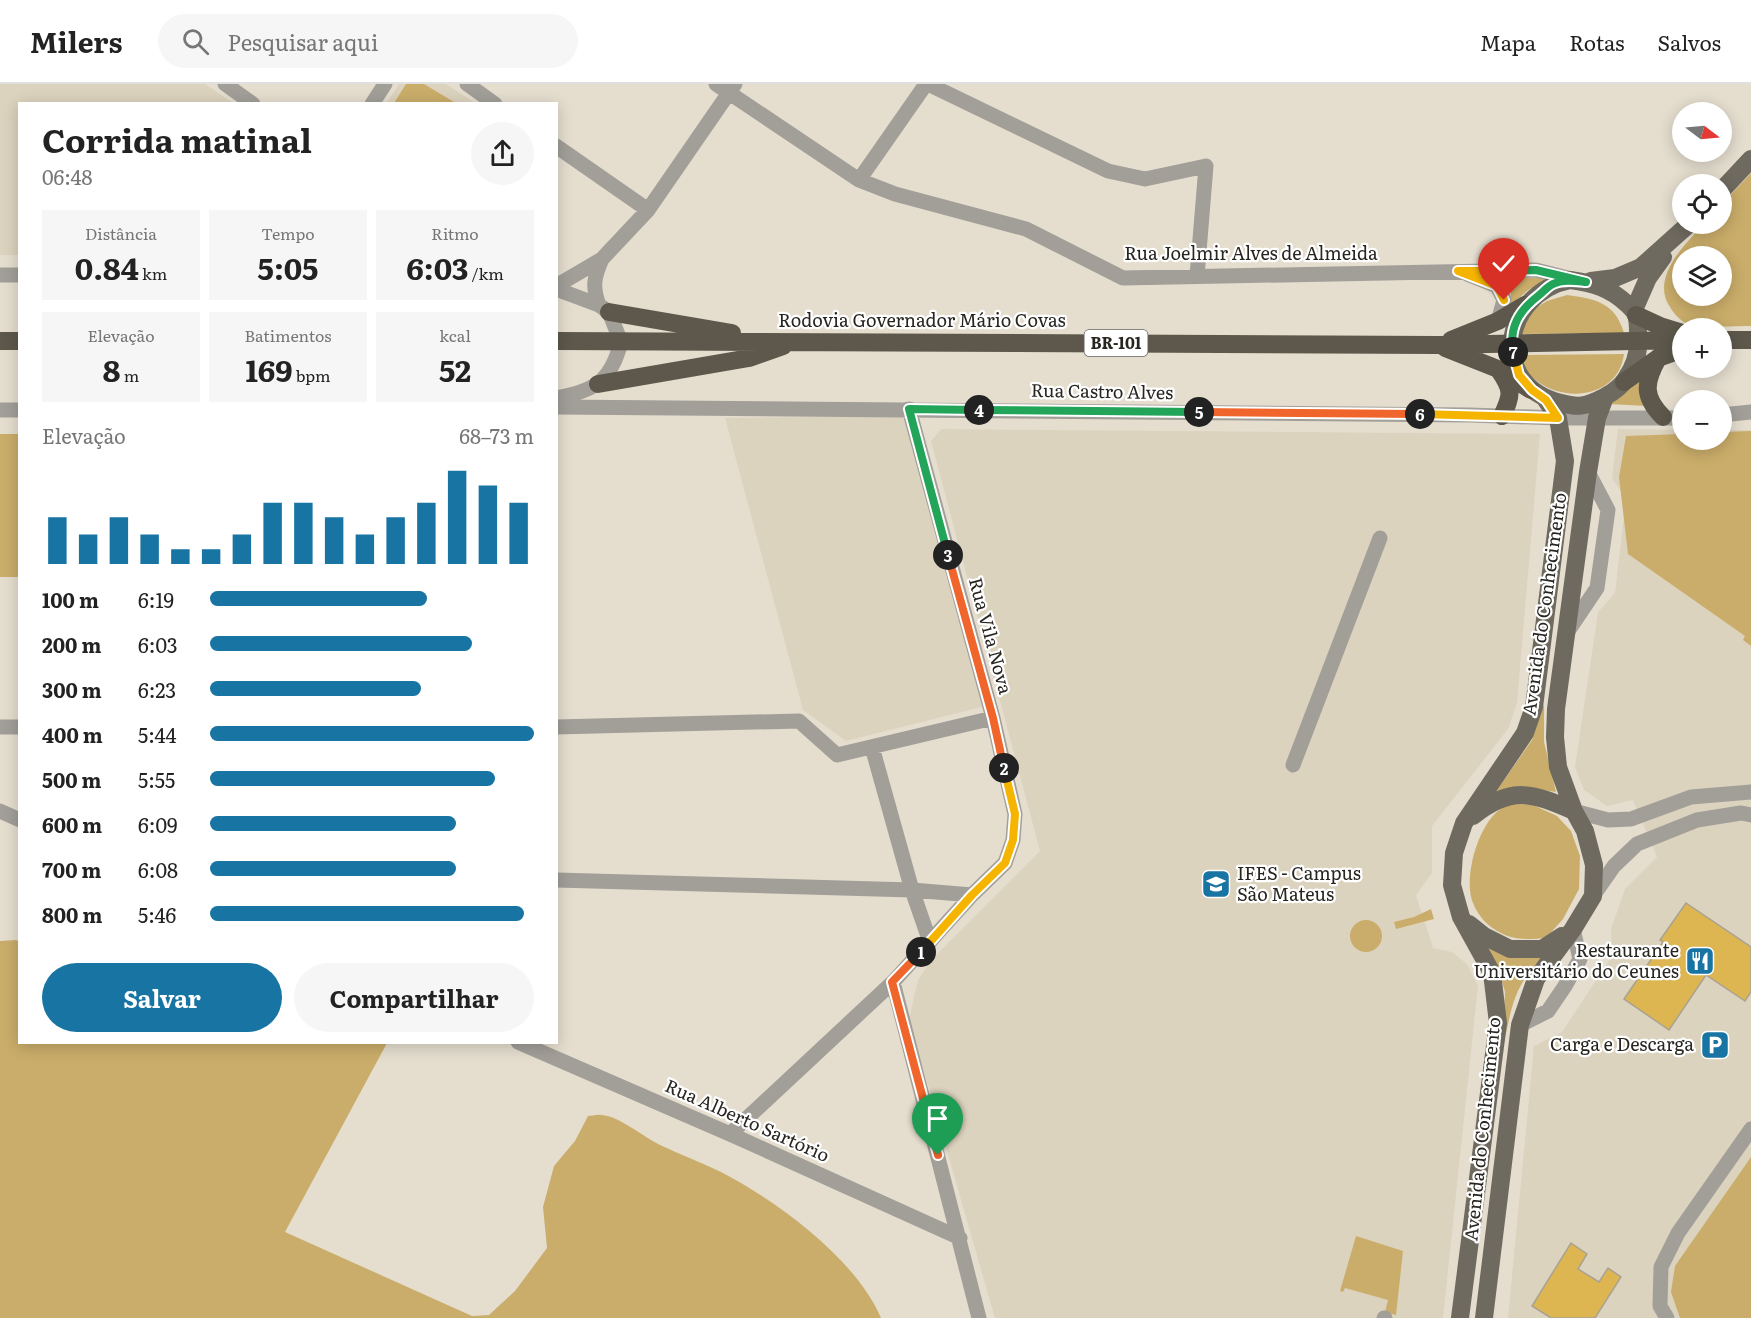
<!DOCTYPE html>
<html lang="pt">
<head>
<meta charset="utf-8">
<style>
  :root { --surface:#fff; --page:#f6f6f6; --text:#222; --muted:#767676; --line:#e0e0e0; --accent:#1874a3 }
  body { margin:0; font-family:Literata,serif; background:var(--page); color:var(--text); height:100vh; display:flex; flex-direction:column; font-size:22px; white-space:nowrap }
  * { box-sizing:border-box; margin:0 }
  p { font-size:20px; color:var(--muted) }
  .icon { flex:none; width:33px; height:33px; fill:none; stroke:currentColor; stroke-width:2; stroke-linecap:round; stroke-linejoin:round }
  .map { position:relative; flex:1; overflow:hidden }
  .details { position:absolute; left:18px; top:18px; width:540px; height:942px; display:flex; flex-direction:column; background:var(--surface); border-radius:0px; box-shadow:0 3px 15px #0003 }
  .details>* { flex:none }
  .needle { width:39px; rotate:106deg }
  .tools { position:absolute; left:1672px; top:18px; display:grid; gap:12px }
  .tools a { display:grid; place-items:center; width:60px; height:60px; border-radius:50%; background:var(--surface); box-shadow:0 3px 15px #0003; font-size:30px }
  .pin { position:absolute; display:grid; place-items:center; width:51px; height:51px; color:#fff; margin:-62px -26px; border-radius:50% 50% 50% 0; rotate:-45deg; box-shadow:0 0 6px #0007 }
  .pin .icon { rotate:45deg }
  .km { position:absolute; width:30px; height:30px; margin:-15px; border-radius:50%; background:#222; color:#fff; font-size:16px; line-height:30px; text-align:center }
  .round { display:grid; place-items:center; flex:none; width:63px; height:63px; border-radius:32px; background:var(--page) }
  .head { display:flex; align-items:center; justify-content:space-between; height:102px; padding:0 24px }
  h1 { font-size:33px; font-weight:700; line-height:45px }
  .figures { display:grid; grid-template-columns:repeat(3,1fr); gap:9px; height:102px; padding:6px 24px }
  .figures div { display:grid; align-content:center; border-radius:0px; background:var(--page); text-align:center }
  .figures b { font-size:30px; font-weight:700 }
  .figures small { font-size:16px; font-weight:400 }
  .figures p { font-size:16px }
  .chart { height:168px; padding:12px 24px }
  .chart p { display:flex; justify-content:space-between }
  .chart svg { width:100%; height:108px; margin-top:6px; stroke:var(--accent); stroke-width:6 }
  .cta { display:flex; gap:12px; margin-top:auto; padding:12px 24px }
  .cta a { flex:1; height:69px; border-radius:36px; background:var(--accent); color:#fff; font-size:24px; font-weight:700; line-height:69px; text-align:center }
  .cta a+a { background:var(--page); color:var(--text) }
  ul { padding:0 24px; list-style:none; font-size:20px }
  li { display:grid; grid-template-columns:96px 72px 1fr; align-items:center; height:45px }
  li i { height:15px; border-radius:8px; background:var(--accent) }
  header { display:flex; align-items:center; gap:36px; box-sizing:border-box; height:84px; padding:0 30px; background:var(--surface); border-bottom:2px solid var(--line) }
  header strong { font-size:28px }
  nav { display:flex; gap:33px; margin-inline-start:auto; font-size:21px }
  .search { width:420px; height:54px; background:var(--page); display:flex; align-items:center; gap:15px; box-sizing:border-box; padding:0 21px; border-radius:33px; color:var(--muted); font-size:22px }
  .map>svg:first-child { display:block }
  .built { fill:#dcd3be }
  .green { fill:#caad6a; fill-rule:evenodd }
  .building { fill:#ddb551; stroke:#a8a294; stroke-width:1.5 }
  .lines { fill:none; stroke-linecap:round; stroke-linejoin:round }
  .minor { stroke:#a29f99; stroke-width:15 }
  .major { stroke:#6f6a5f; stroke-width:18 }
  .highway { stroke:#5d584b; stroke-width:18 }
  .split-1-casing { stroke:#fff; stroke-width:12 }
  .split-2-casing { stroke:#fff; stroke-width:12 }
  .split-3-casing { stroke:#fff; stroke-width:12 }
  .split-4-casing { stroke:#fff; stroke-width:12 }
  .split-5-casing { stroke:#fff; stroke-width:12 }
  .split-6-casing { stroke:#fff; stroke-width:12 }
  .split-7-casing { stroke:#fff; stroke-width:12 }
  .split-8-casing { stroke:#fff; stroke-width:12 }
  .split-9-casing { stroke:#fff; stroke-width:12 }
  .split-1 { stroke:#f0652b; stroke-width:8 }
  .split-2 { stroke:#f5b400; stroke-width:8 }
  .split-3 { stroke:#f0652b; stroke-width:8 }
  .split-4 { stroke:#22a559; stroke-width:8 }
  .split-5 { stroke:#22a559; stroke-width:8 }
  .split-6 { stroke:#f0652b; stroke-width:8 }
  .split-7 { stroke:#f5b400; stroke-width:8 }
  .split-8 { stroke:#22a559; stroke-width:8 }
  .split-9 { stroke:#f5b400; stroke-width:8 }
  .labels { text-anchor:middle; stroke-width:4.5; stroke-linejoin:round; paint-order:stroke }
  .shield { fill:#fff; stroke:#686663; stroke-width:1.5 }
  .shield-label { font-size:16px; font-weight:bold; fill:#272520 }
  .street-label { font-size:18px; fill:#272520; stroke:#fff }
  .poi-label { font-size:18px; fill:#272520; stroke:#fff; text-anchor:end }
</style>
</head>
<body>
<header>
<strong>Milers</strong>
<div class="search"><svg class="icon" aria-label="search" viewBox="0 0 24 24"><circle cx="10" cy="10" r="6"/><path d="M15 15l6 6"/></svg>Pesquisar aqui</div>
<nav><a>Mapa</a><a>Rotas</a><a>Salvos</a></nav>
</header>
<div class="map">
<svg width="1751" height="1234" viewBox="0 0 1751 1234">
  <rect width="100%" height="100%" fill="#e5decf"/>
  <!-- built -->
  <path class="built" d="M 0,0 L 205,0 L 233,19 L 20,20 L 19,171 L 0,171 Z
    M 399,0 L 446,0 L 475,19 L 386,20 Z
    M 903,332 L 982,623 L 846,657 L 803,626 L 725,334 Z
    M 941,345 L 1540,350 L 1517,619 L 1508,645 L 1432,742 L 1432,789 L 1416,811 L 1433,864 L 1452,868 L 1467,880 L 1478,902 L 1443,1234 L 995,1234 L 909,935 L 918,896 L 932,875 L 1040,767 L 931,357 Z
    M 1618,345 L 1683,346 L 1683,356 L 1722,356 L 1722,346 L 1751,346 L 1751,1234 L 1508,1234 L 1534,962 L 1562,948 L 1612,872 L 1611,845 L 1625,805 L 1657,773 L 1633,716 L 1607,722 L 1584,706 L 1575,683 L 1598,528 L 1615,509 L 1626,415 L 1612,394 Z"/>
  <!-- green -->
  <path class="green" d="M 406,0 L 424,0 L 454,18 L 394,19 Z
    M 1751,89 L 1751,242 C 1739,242 1699,244 1690,241 C 1681,238 1674,230 1670,223 C 1650,194 1685,160 1704,140 L 1722,140 L 1722,120 ZM 1683,172 L 1722,172 L 1722,212 L 1683,212 Z
    M 1502,194 L 1549,194 L 1528,206 L 1510,222 L 1511,206 Z
    M 1567,211 C 1595,215 1615,218 1624,249 L 1520,250 L 1528,229 L 1547,217 Z
    M 1624,270 C 1619,312 1567,320 1537,297 C 1534,294 1528,291 1526,288 C 1523,283 1522,276 1520,271 Z
    M 1639,298 L 1647,322 L 1609,320 Z
    M 1751,347 L 1751,562 L 1743,556 L 1745,552 L 1628,470 L 1619,393 L 1626,352 L 1683,350 L 1683,356 L 1722,356 L 1722,348 Z
    M 0,350 L 19,350 L 19,493 L 0,493 Z
    M 1544,620 L 1544,658 L 1556,708 L 1516,702 L 1493,712 L 1532,656 Z
    M 1531,720 L 1557,732 L 1571,747 L 1580,772 L 1579,805 L 1563,835 L 1546,854 C 1531,855 1515,857 1501,849 C 1488,843 1478,832 1473,819 C 1462,794 1480,730 1508,721 C 1514,719 1524,721 1531,720 Z
    M 1431,825 L 1434,835 L 1396,845 L 1394,838 L 1414,833 Z
    M1350 852a16 16 0 1 1 32 0a16 16 0 1 1-32 0Z
    M 16,856 L 20,858 L 20,958 L 387,959 L 285,1148 L 472,1232 L 489,1231 L 515,1207 L 547,1164 L 543,1123 L 554,1082 L 575,1057 L 588,1032 C 592,1032 597,1030 602,1031 C 618,1032 643,1052 658,1060 C 679,1070 700,1078 721,1088 C 777,1117 856,1175 881,1234 L 0,1234 L 0,857 Z
    M 1485,862 C 1509,874 1518,876 1544,871 C 1513,903 1512,922 1503,964 L 1505,908 L 1499,886 Z
    M 1751,1073 L 1751,1234 L 1680,1234 L 1671,1208 L 1675,1182 Z
    M 1356,1152 L 1403,1167 L 1396,1231 L 1385,1228 L 1388,1216 L 1345,1204 L 1343,1208 L 1340,1207 Z"/>
  <!-- building -->
  <path class="building" d="M 1686,819 L 1751,863 L 1751,908 L 1745,917 L 1706,891 L 1669,946 L 1624,915 L 1663,858 L 1660,856 Z
    M 1571,1159 L 1587,1170 L 1578,1185 L 1599,1198 L 1608,1184 L 1621,1193 L 1595,1234 L 1551,1234 L 1532,1222 Z"/>
  <g class="lines">
    <!-- minor -->
    <path class="minor" d="M 225,0 L 253,20
      M 467,0 L 495,20
      M 716,0 L 859,96 L 895,110 L 1026,145 L 1123,194 L 1536,186 L 1576,196
      M 928,0 L 1108,87 L 1145,95 L 1206,82 L 1197,192
      M 372,20 L 385,0
      M 556,62 L 648,126
      M 859,96 L 926,0
      M 1467,190 L 1497,202 L 1504,216 L 1498,237
      M 0,191 L 20,191
      M 556,202 L 602,175 L 648,126 L 735,0
      M 556,205 L 599,221 L 609,228 L 621,258 C 611,297 595,307 556,314
      M 599,221 C 592,203 594,193 602,175
      M 556,323 L 1470,331 L 1558,334 L 1683,334
      M 0,326 L 20,326
      M 1722,331 L 1751,328
      M 1566,550 L 1597,504 L 1608,426 L 1588,388
      M 0,643 L 20,643
      M 556,643 L 799,637 L 837,671 L 993,634
      M 872,663 L 912,806 L 930,858
      M 1293,681 L 1380,454
      M 0,727 L 20,736
      M 1574,727 L 1608,736 L 1631,735 L 1691,713 L 1751,708
      M 556,796 L 912,806 L 972,811
      M 1593,812 L 1614,782 L 1637,760 L 1697,736 L 1741,729 L 1751,731
      M 893,898 L 979,1234
      M 1520,941 L 1548,927 L 1565,902 L 1580,875 L 1573,845
      M 518,958 L 730,1050 L 960,1154
      M 730,1050 L 893,898 L 972,811 L 1005,779 L 1013,756 L 1015,730 L 993,634 L 909,325
      M 1384,1234 L 1385,1234
      M 1667,1234 L 1660,1222 L 1661,1183 L 1678,1149 L 1751,1045"/>
    <!-- major -->
    <path class="major" d="M 1722,106 L 1751,75
      M 1570,196 C 1593,199 1610,204 1627,220 C 1631,224 1634,226 1636,231 C 1638,236 1638,243 1638,249 C 1640,266 1635,282 1625,296 C 1619,305 1606,313 1596,317 C 1582,323 1576,323 1561,319 C 1488,302 1501,210 1570,196 Z
      M 1591,197 L 1615,194 L 1641,183 L 1689,140
      M 1634,226 L 1648,194 L 1663,173
      M 1473,732 C 1512,701 1532,709 1574,727
      M 1469,840 L 1484,852 L 1510,865 L 1542,865 L 1562,852
      M 1460,1234 L 1498,939 L 1492,889 L 1461,833 L 1452,801 L 1454,769 L 1464,739 L 1525,649 L 1534,623 L 1565,377 L 1558,334 L 1546,316
      M 1484,1234 L 1520,941 L 1536,895 L 1573,845 L 1593,812 L 1594,781 L 1585,747 L 1574,727 L 1558,683 L 1555,653 L 1556,625 L 1588,388 L 1597,334 L 1605,313"/>
    <!-- highway -->
    <path class="highway" d="M 609,228 L 732,249
      M 1636,231 L 1660,242 L 1683,249
      M 1451,256 L 1498,237 L 1525,221
      M 1722,256 L 1751,256
      M 0,257 L 20,257
      M 556,257 L 1438,261 L 1683,256
      M 1445,264 L 1498,285 L 1531,306
      M 1658,274 C 1644,299 1643,313 1663,333
      M 1499,286 C 1513,306 1512,311 1502,332
      M 1624,298 L 1658,274 L 1683,265
      M 598,300 L 749,274 L 783,262"/>
  </g>
  <g class="lines">
    <!-- split-1 casing -->
    <g class="split-1-casing">
      <path id="split-1" d="M 921,868 L 892,898 L 938,1071"/>
    </g>
    <!-- split-2 casing -->
    <g class="split-2-casing">
      <path id="split-2" d="M 921,868 L 972,811 L 1005,779 L 1013,756 L 1015,730 L 1004,684"/>
    </g>
    <!-- split-3 casing -->
    <g class="split-3-casing">
      <path id="split-3" d="M 948,471 L 993,634 L 1004,684"/>
    </g>
    <!-- split-4 casing -->
    <g class="split-4-casing">
      <path id="split-4" d="M 948,471 L 909,325 L 979,326"/>
    </g>
    <!-- split-5 casing -->
    <g class="split-5-casing">
      <path id="split-5" d="M 979,326 L 1199,328"/>
    </g>
    <!-- split-6 casing -->
    <g class="split-6-casing">
      <path id="split-6" d="M 1199,328 L 1420,330"/>
    </g>
    <!-- split-7 casing -->
    <g class="split-7-casing">
      <path id="split-7" d="M 1420,330 L 1558,334 L 1546,316 L 1532,306 L 1519,291 L 1513,268"/>
    </g>
    <!-- split-8 casing -->
    <g class="split-8-casing">
      <path id="split-8" d="M 1486,187 L 1536,186 L 1586,198 C 1576,197 1563,195 1553,200 C 1548,202 1543,208 1538,212 C 1519,227 1509,243 1513,268"/>
    </g>
    <!-- split-9 casing -->
    <g class="split-9-casing">
      <path id="split-9" d="M 1486,187 L 1458,187 L 1497,202 L 1504,216"/>
    </g>
    <!-- split-1 -->
    <use href="#split-1" class="split-1"/>
    <!-- split-2 -->
    <use href="#split-2" class="split-2"/>
    <!-- split-3 -->
    <use href="#split-3" class="split-3"/>
    <!-- split-4 -->
    <use href="#split-4" class="split-4"/>
    <!-- split-5 -->
    <use href="#split-5" class="split-5"/>
    <!-- split-6 -->
    <use href="#split-6" class="split-6"/>
    <!-- split-7 -->
    <use href="#split-7" class="split-7"/>
    <!-- split-8 -->
    <use href="#split-8" class="split-8"/>
    <!-- split-9 -->
    <use href="#split-9" class="split-9"/>
  </g>
  <!-- icons -->
  <defs>
    <g id="university-square" transform="scale(1.5)"><rect x="-9" y="-9" width="18" height="18" rx="4" fill="#1874a3" stroke="#fff"/><path d="M0-5L7-2L0 1L-7-2ZM-4 1L0 2.5L4 1V4Q0 6-4 4Z" fill="#fff"/></g>
    <g id="restaurant-square" transform="scale(1.5)"><rect x="-9" y="-9" width="18" height="18" rx="4" fill="#1874a3" stroke="#fff"/><path d="M-5-6h1v4h1v-4h1v4h1v-4h1v5L-1.5 .5V6h-2V.5L-5-1ZM5-6V6H3V1.5H1.5Q1.5-4 5-6Z" fill="#fff"/></g>
    <g id="parking-square" transform="scale(1.5)"><rect x="-9" y="-9" width="18" height="18" rx="4" fill="#1874a3" stroke="#fff"/><path d="M-3.5-5.5H1a3.5 3.5 0 0 1 0 7H-1V5.5H-3.5ZM-1-3.4V-.6H.8a1.4 1.4 0 0 0 0-2.8Z" fill="#fff"/></g>
  </defs>
  <g fill-rule="evenodd">
    <use href="#university-square" x="1216" y="800"/>
    <use href="#restaurant-square" x="1700" y="877"/>
    <use href="#parking-square" x="1715" y="961"/>
  </g>
  <g class="labels">
    <!-- shield labels -->
    <rect class="shield" x="1084.5" y="246" width="63" height="26" rx="4.5"/>
    <g class="shield-label">
      <text x="1116" y="265">BR-101</text>
    </g>
    <!-- street labels -->
    <g class="street-label">
      <text x="1251" y="176">Rua Joelmir Alves de Almeida</text>
      <text x="922" y="243">Rodovia Governador Mário Covas</text>
      <text transform="translate(1102 308) rotate(1)" y="6">Rua Castro Alves</text>
      <text transform="translate(1545 520) rotate(-82)" y="6">Avenida do Conhecimento</text>
      <text transform="translate(990 552) rotate(75)" y="6">Rua Vila Nova</text>
      <text transform="translate(747 1037) rotate(24)" y="6">Rua Alberto Sartório</text>
      <text transform="translate(1483 1045) rotate(-84)" y="6">Avenida do Conhecimento</text>
    </g>
    <!-- poi labels -->
    <g class="poi-label">
      <text x="1237" y="796" text-anchor="start">IFES - Campus<tspan x="1237" dy="21">São Mateus</tspan></text>
      <text x="1679" y="873">Restaurante<tspan x="1679" dy="21">Universitário do Ceunes</tspan></text>
      <text x="1694" y="967">Carga e Descarga</text>
    </g>
  </g>
</svg>
<div class="tools">
<a><svg class="needle" viewBox="-14 -14 28 28"><path d="M0-13l5 13h-10z" fill="#e53935"/><path d="M0 13l5-13h-10z" fill="#767676"/></svg></a>
<a><svg class="icon" aria-label="locate" viewBox="0 0 24 24"><circle cx="12" cy="12" r="6"/><path d="M12 2v4M12 18v4M2 12h4M18 12h4"/></svg></a>
<a><svg class="icon" aria-label="layers" viewBox="0 0 24 24"><path d="M12 4l9 5-9 5-9-5zM3 14l9 5 9-5"/></svg></a>
<a>+</a>
<a>−</a>
</div>
<div class="pin" style="left:938px;top:1071px;background:#1e9e55"><svg class="icon" aria-label="arrive" viewBox="0 0 24 24"><path d="M6 21V4h12l-3 4 3 4H6"/></svg></div>
<div class="pin" style="left:1504px;top:216px;background:#d93025"><svg class="icon" aria-label="check" viewBox="0 0 24 24"><path d="M5 12l5 5 9-10"/></svg></div>
<b class="km" style="left:921px;top:868px">1</b>
<b class="km" style="left:1004px;top:684px">2</b>
<b class="km" style="left:948px;top:471px">3</b>
<b class="km" style="left:979px;top:326px">4</b>
<b class="km" style="left:1199px;top:328px">5</b>
<b class="km" style="left:1420px;top:330px">6</b>
<b class="km" style="left:1513px;top:268px">7</b>
<section class="details">
<div class="head"><div><h1>Corrida matinal</h1><p>06:48</p></div><a class="round"><svg class="icon" aria-label="share" viewBox="0 0 24 24"><path d="M12 15V3M7 8l5-5 5 5M5 13v7h14v-7"/></svg></a></div>
<div class="figures">
<div><p>Distância</p><b>0.84<small> km</small></b></div>
<div><p>Tempo</p><b>5:05</b></div>
<div><p>Ritmo</p><b>6:03<small> /km</small></b></div>
</div>
<div class="figures">
<div><p>Elevação</p><b>8<small> m</small></b></div>
<div><p>Batimentos</p><b>169<small> bpm</small></b></div>
<div><p>kcal</p><b>52</b></div>
</div>
<div class="chart"><p><span>Elevação</span>68–73 m</p>
<svg viewBox="0 0 160 44" preserveAspectRatio="none"><path d="M5 44V25M15 44V32M25 44V25M35 44V32M45 44V38M55 44V38M65 44V32M75 44V19M85 44V19M95 44V25M105 44V32M115 44V25M125 44V19M135 44V6M145 44V12M155 44V19"/></svg>
</div>
<ul>
<li><b>100 m</b>6:19<i style="width:67%"></i></li>
<li><b>200 m</b>6:03<i style="width:81%"></i></li>
<li><b>300 m</b>6:23<i style="width:65%"></i></li>
<li><b>400 m</b>5:44<i style="width:100%"></i></li>
<li><b>500 m</b>5:55<i style="width:88%"></i></li>
<li><b>600 m</b>6:09<i style="width:76%"></i></li>
<li><b>700 m</b>6:08<i style="width:76%"></i></li>
<li><b>800 m</b>5:46<i style="width:97%"></i></li>
</ul>
<div class="cta"><a>Salvar</a><a>Compartilhar</a></div>
</section>
</div>
</body>
</html>
